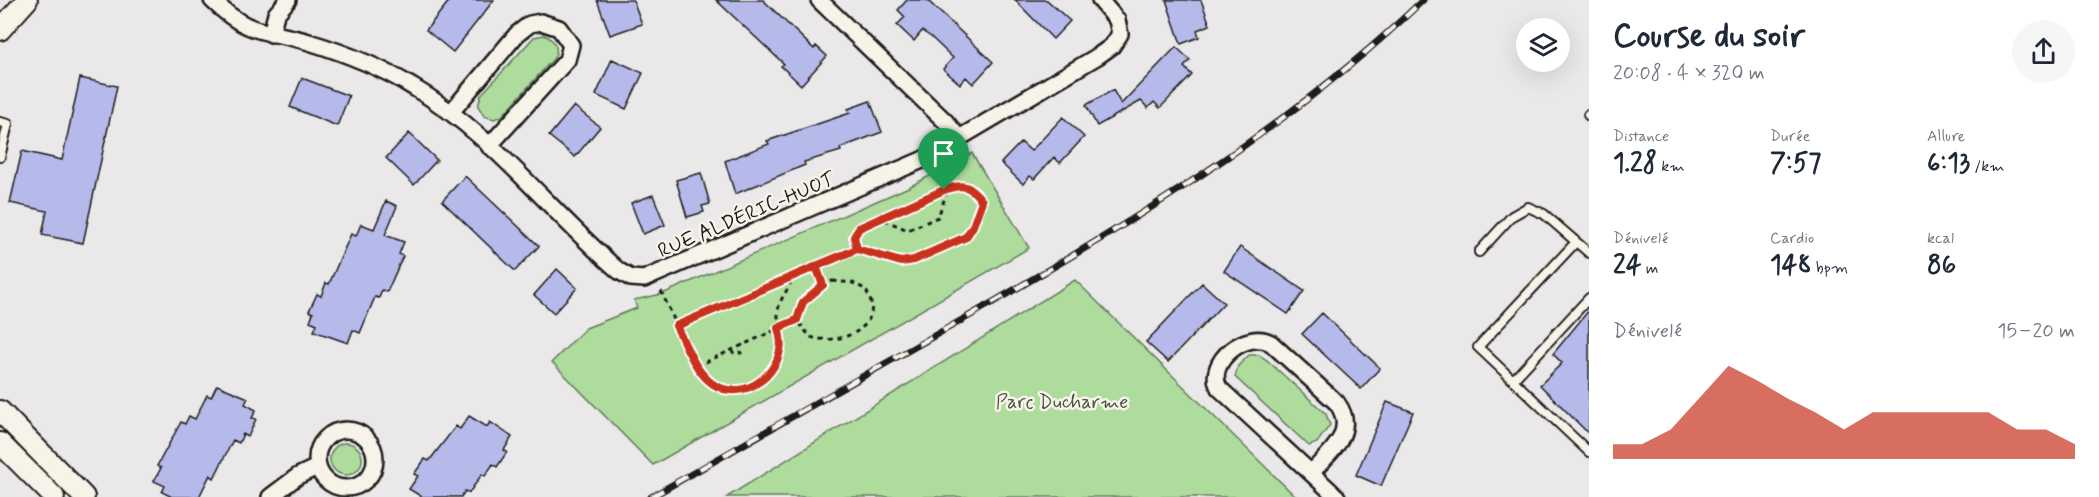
<!DOCTYPE html>
<html lang="fr">
<head>
<meta charset="utf-8">
<style>
  :root { --surface:#fff; --page:#f6f6f7; --text:#1f2937; --muted:#747a83; --accent:#c8321e }
  body { margin:0; font-family:Mynerve,sans-serif; background:var(--page); color:var(--text); height:100vh; display:flex; flex-direction:column; font-size:22px; white-space:nowrap }
  * { box-sizing:border-box; margin:0 }
  p { font-size:20px; color:var(--muted) }
  .icon { flex:none; width:33px; height:33px; fill:none; stroke:currentColor; stroke-width:2; stroke-linecap:round; stroke-linejoin:round }
  .map { position:relative; flex:1; overflow:hidden }
  .sheet { display:flex; flex-direction:column; background:var(--surface); width:510px }
  .sheet>* { flex:none }
  .controls { position:absolute; left:1516px; top:18px; display:grid; gap:12px }
  .controls a { display:grid; place-items:center; width:54px; height:54px; border-radius:50%; background:var(--surface); box-shadow:0 6px 24px #0002; font-size:30px }
  .pin { position:absolute; display:grid; place-items:center; width:51px; height:51px; color:#fff; margin:-62px -26px; border-radius:50% 50% 50% 0; rotate:-45deg; box-shadow:0 0 6px #0007 }
  .pin .icon { rotate:45deg }
  .round { display:grid; place-items:center; flex:none; width:63px; height:63px; border-radius:32px; background:var(--page) }
  .summary { display:flex; align-items:center; justify-content:space-between; height:102px; padding:0 24px }
  h1 { font-size:33px; font-weight:700; line-height:45px }
  .figures { display:grid; grid-template-columns:repeat(3,1fr); gap:9px; height:102px; padding:6px 24px }
  .figures div { display:grid; align-content:center }
  .figures b { font-size:26px; font-weight:700 }
  .figures small { font-size:16px; font-weight:400 }
  .figures p { font-size:16px }
  .chart { height:168px; padding:12px 24px }
  .chart p { display:flex; justify-content:space-between }
  .chart svg { width:100%; height:108px; margin-top:6px; fill:var(--accent); opacity:.7 }
  main { display:flex; flex:1; min-height:0 }
  .map>svg:first-child { display:block }
  .green { fill:#addc9c; stroke:#647c5c; stroke-width:1.5 }
  .building { fill:#b6baeb; stroke:#1c1c1c; stroke-width:1.5 }
  .lines { fill:none; stroke-linecap:round; stroke-linejoin:round }
  .service-casing { stroke:#1c1c1c; stroke-width:12 }
  .minor-casing { stroke:#1c1c1c; stroke-width:20 }
  .tertiary-casing { stroke:#1c1c1c; stroke-width:24 }
  .path { stroke:#1c1c1c; stroke-width:3; stroke-dasharray:4.5 4.5; stroke-linecap:butt }
  .service { stroke:#f7f3e8; stroke-width:8 }
  .minor { stroke:#f7f3e8; stroke-width:15 }
  .tertiary { stroke:#f7f3e8; stroke-width:20 }
  .rail-casing { stroke:#1c1c1c; stroke-width:7 }
  .rail { stroke:#f7f3e8; stroke-width:4.5; stroke-dasharray:14; stroke-linecap:butt }
  .route-casing { stroke:#fff; stroke-width:12 }
  .route { stroke:#c8321e; stroke-width:8 }
  .labels { text-anchor:middle; stroke-width:5; stroke-linejoin:round; paint-order:stroke }
  .street-label { font-size:20px; fill:#1c1c1c; stroke:#f7f3e8 }
  .park-label { font-size:20px; fill:#485642; stroke:#f7f3e8 }
</style>
</head>
<body>
<main>
<div class="map">
<svg width="1589" height="497" viewBox="0 0 1589 497">
  <rect width="100%" height="100%" fill="#eae8e9"/>
  <filter id="ink" filterUnits="userSpaceOnUse"><feTurbulence type="fractalNoise" baseFrequency=".0167" numOctaves="2"/><feDisplacementMap in="SourceGraphic" scale="12" xChannelSelector="R" yChannelSelector="G"/><feConvolveMatrix kernelMatrix="1 2 1 2 8 2 1 2 1" color-interpolation-filters="sRGB"/></filter>
  <g filter="url(#ink)">
    <!-- green -->
    <path class="green" d="M 544,35 C 554,39 560,48 554,58 L 502,116 L 494,119 L 484,116 L 478,106 L 481,95 L 534,37 Z
      M 972,153 L 1029,248 L 653,465 L 552,362 L 586,328 L 637,308 L 634,300 L 662,294 L 909,187 Z
      M 1075,280 L 1296,497 L 727,497 Z
      M 1249,355 L 1259,355 L 1267,360 L 1326,414 L 1330,425 L 1317,443 L 1309,446 L 1235,377 L 1238,366 Z
      M330 459a16 16 0 1 1 32 0a16 16 0 1 1-32 0Z"/>
    <!-- building -->
    <path class="building" d="M 450,0 L 494,0 L 453,52 L 426,30 Z
      M 597,0 L 633,0 L 642,24 L 610,35 Z
      M 716,0 L 763,0 L 814,49 L 816,46 L 827,56 L 801,85 L 781,66 L 784,64 Z
      M 907,0 L 927,0 L 993,62 L 973,84 L 966,77 L 960,84 L 943,69 L 953,58 L 931,37 L 922,31 L 914,41 L 897,25 L 905,17 L 898,10 Z
      M 1015,0 L 1047,0 L 1070,21 L 1053,39 Z
      M 1166,0 L 1201,0 L 1210,25 L 1197,30 L 1199,37 L 1181,44 Z
      M 1176,47 L 1190,60 L 1184,67 L 1192,75 L 1160,108 L 1154,102 L 1148,108 L 1141,101 L 1097,126 L 1086,105 L 1113,90 L 1121,104 Z
      M 612,59 L 643,73 L 626,109 L 596,95 Z
      M 80,78 L 117,86 L 83,243 L 42,235 L 47,211 L 10,203 L 22,151 L 62,160 Z
      M 302,78 L 349,96 L 337,126 L 290,107 Z
      M 870,101 L 882,132 L 840,148 L 841,151 L 804,162 L 805,165 L 735,194 L 725,161 L 769,144 L 767,141 L 850,113 L 848,109 Z
      M 574,106 L 600,127 L 575,157 L 549,136 Z
      M 1063,117 L 1084,137 L 1060,163 L 1054,157 L 1034,179 L 1030,176 L 1023,184 L 1001,163 L 1021,142 L 1031,151 Z
      M 409,133 L 437,160 L 414,185 L 386,158 Z
      M 701,173 L 710,204 L 702,206 L 704,212 L 687,217 L 676,180 Z
      M 465,176 L 539,246 L 515,271 L 442,201 Z
      M 653,195 L 665,225 L 643,234 L 631,203 Z
      M 386,201 L 397,206 L 385,235 L 404,242 L 399,254 L 403,256 L 387,292 L 382,290 L 379,298 L 375,297 L 360,333 L 353,330 L 348,343 L 314,331 L 317,324 L 310,321 L 313,313 L 309,311 L 317,294 L 321,296 L 326,283 L 329,284 L 351,234 L 356,236 L 361,224 L 374,229 Z
      M 1240,247 L 1304,291 L 1288,314 L 1224,271 Z
      M 557,269 L 577,288 L 554,313 L 534,295 Z
      M 1202,283 L 1224,303 L 1168,362 L 1146,342 Z
      M 1589,310 L 1589,434 L 1540,385 L 1562,363 L 1553,354 Z
      M 1322,313 L 1380,368 L 1361,389 L 1302,334 Z
      M 217,385 L 248,398 L 245,404 L 256,410 L 252,418 L 256,419 L 248,437 L 243,434 L 239,443 L 233,440 L 214,478 L 210,475 L 199,497 L 172,497 L 162,492 L 165,486 L 154,481 L 161,468 L 157,466 L 181,422 L 185,424 L 189,416 L 195,419 L 207,395 L 211,397 Z
      M 1387,402 L 1413,412 L 1381,486 L 1356,475 Z
      M 469,416 L 487,427 L 490,422 L 512,437 L 504,450 L 507,452 L 497,467 L 493,464 L 485,476 L 482,474 L 469,493 L 465,491 L 461,497 L 422,497 L 409,489 L 418,476 L 414,474 L 425,459 L 429,461 L 456,426 L 460,429 Z"/>
    <g class="lines">
      <!-- service casing -->
      <g class="service-casing">
        <path id="service" d="M 1588,115 L 1589,116
          M 0,122 L 8,124 L 0,157
          M 1576,242 L 1478,347 L 1589,452
          M 1479,252 L 1512,216 L 1528,207 L 1544,214 L 1589,253
          M 1514,379 L 1589,298"/>
      </g>
      <!-- minor casing -->
      <g class="minor-casing">
        <path id="minor" d="M 212,0 C 249,36 263,29 309,42 C 345,53 381,67 413,87 C 493,134 549,211 619,271 L 631,278 L 644,279 L 922,160 L 1098,56 L 1112,46 L 1120,34 L 1117,20 L 1100,0
          M 819,0 L 946,122 L 959,138
          M 271,34 L 276,14 L 288,0
          M 452,111 L 517,34 L 530,24 L 541,22 L 559,28 L 571,45 L 567,60 L 489,146
          M317 459a29 29 0 1 1 58 0a29 29 0 1 1-58 0Z
          M 1311,473 C 1330,452 1358,432 1337,403 L 1271,343 C 1247,329 1205,362 1219,388 L 1337,497
          M 270,497 L 298,476 L 317,467"/>
      </g>
      <!-- tertiary casing -->
      <g class="tertiary-casing">
        <path id="tertiary" d="M 0,30 L 27,0
          M 0,411 L 84,497
          M 0,443 L 54,497"/>
      </g>
      <!-- path -->
      <path class="path" d="M 857,249 L 901,262 L 914,260 L 966,237 L 973,226 L 982,201 C 971,186 966,184 948,189 L 938,217 L 908,230 L 882,219
        M 816,266 L 823,285
        M 833,281 L 853,283 L 865,289 C 889,325 842,347 810,337 L 797,320 C 797,299 816,286 833,281 Z
        M 661,291 L 677,326 L 857,249 L 854,237 L 859,228 L 948,189 L 939,170
        M 677,326 L 697,366 L 797,320
        M 731,350 L 734,353 L 741,353 L 742,344
        M 697,366 C 721,402 770,396 780,352 C 784,337 775,322 779,306 C 782,295 791,287 792,276"/>
      <!-- service -->
      <use href="#service" class="service"/>
      <!-- minor -->
      <use href="#minor" class="minor"/>
      <!-- tertiary -->
      <use href="#tertiary" class="tertiary"/>
      <!-- rail casing -->
      <g class="rail-casing">
        <path id="rail" d="M 651,497 C 757,436 863,376 969,316 C 1130,223 1288,130 1423,0"/>
      </g>
      <!-- rail -->
      <use href="#rail" class="rail"/>
    </g>
  </g>
  <g class="lines" filter="url(#ink)">
    <!-- route casing -->
    <g class="route-casing">
      <path id="route" d="M 944,190 L 859,228 L 854,237 L 857,249 L 676,326 C 686,345 695,372 713,384 C 740,402 775,379 780,350 C 782,343 780,335 778,328 L 797,320 L 803,302 L 823,285 L 816,266 L 857,249 L 901,262 L 914,260 L 966,237 L 973,226 L 982,201 C 970,185 963,183 944,190"/>
    </g>
    <!-- route -->
    <use href="#route" class="route"/>
  </g>
  <g class="labels">
    <!-- street labels -->
    <g class="street-label">
      <text transform="translate(746 214) rotate(-23)" y="7">RUE ALDÉRIC-HUOT</text>
    </g>
    <!-- park labels -->
    <g class="park-label">
      <text x="1062" y="408">Parc Ducharme</text>
    </g>
  </g>
</svg>
<div class="controls">
<a><svg class="icon" aria-label="layers" viewBox="0 0 24 24"><path d="M12 4l9 5-9 5-9-5zM3 14l9 5 9-5"/></svg></a>
</div>
<div class="pin" style="left:944px;top:190px;background:#1e9e55"><svg class="icon" aria-label="arrive" viewBox="0 0 24 24"><path d="M6 21V4h12l-3 4 3 4H6"/></svg></div>
</div>
<section class="sheet">
<div class="summary"><div><h1>Course du soir</h1><p>20:08 · 4 × 320 m</p></div><a class="round"><svg class="icon" aria-label="share" viewBox="0 0 24 24"><path d="M12 15V3M7 8l5-5 5 5M5 13v7h14v-7"/></svg></a></div>
<div class="figures">
<div><p>Distance</p><b>1.28<small> km</small></b></div>
<div><p>Durée</p><b>7:57</b></div>
<div><p>Allure</p><b>6:13<small> /km</small></b></div>
</div>
<div class="figures">
<div><p>Dénivelé</p><b>24<small> m</small></b></div>
<div><p>Cardio</p><b>148<small> bpm</small></b></div>
<div><p>kcal</p><b>86</b></div>
</div>
<div class="chart"><p><span>Dénivelé</span>15–20 m</p>
<svg viewBox="0 0 160 44" preserveAspectRatio="none"><path d="M0 44V38L10 38L20 32L30 19L40 6L50 12L60 19L70 25L80 32L90 25L100 25L110 25L120 25L130 25L140 32L150 32L160 38V44z"/></svg>
</div>
</section>
</main>
</body>
</html>
